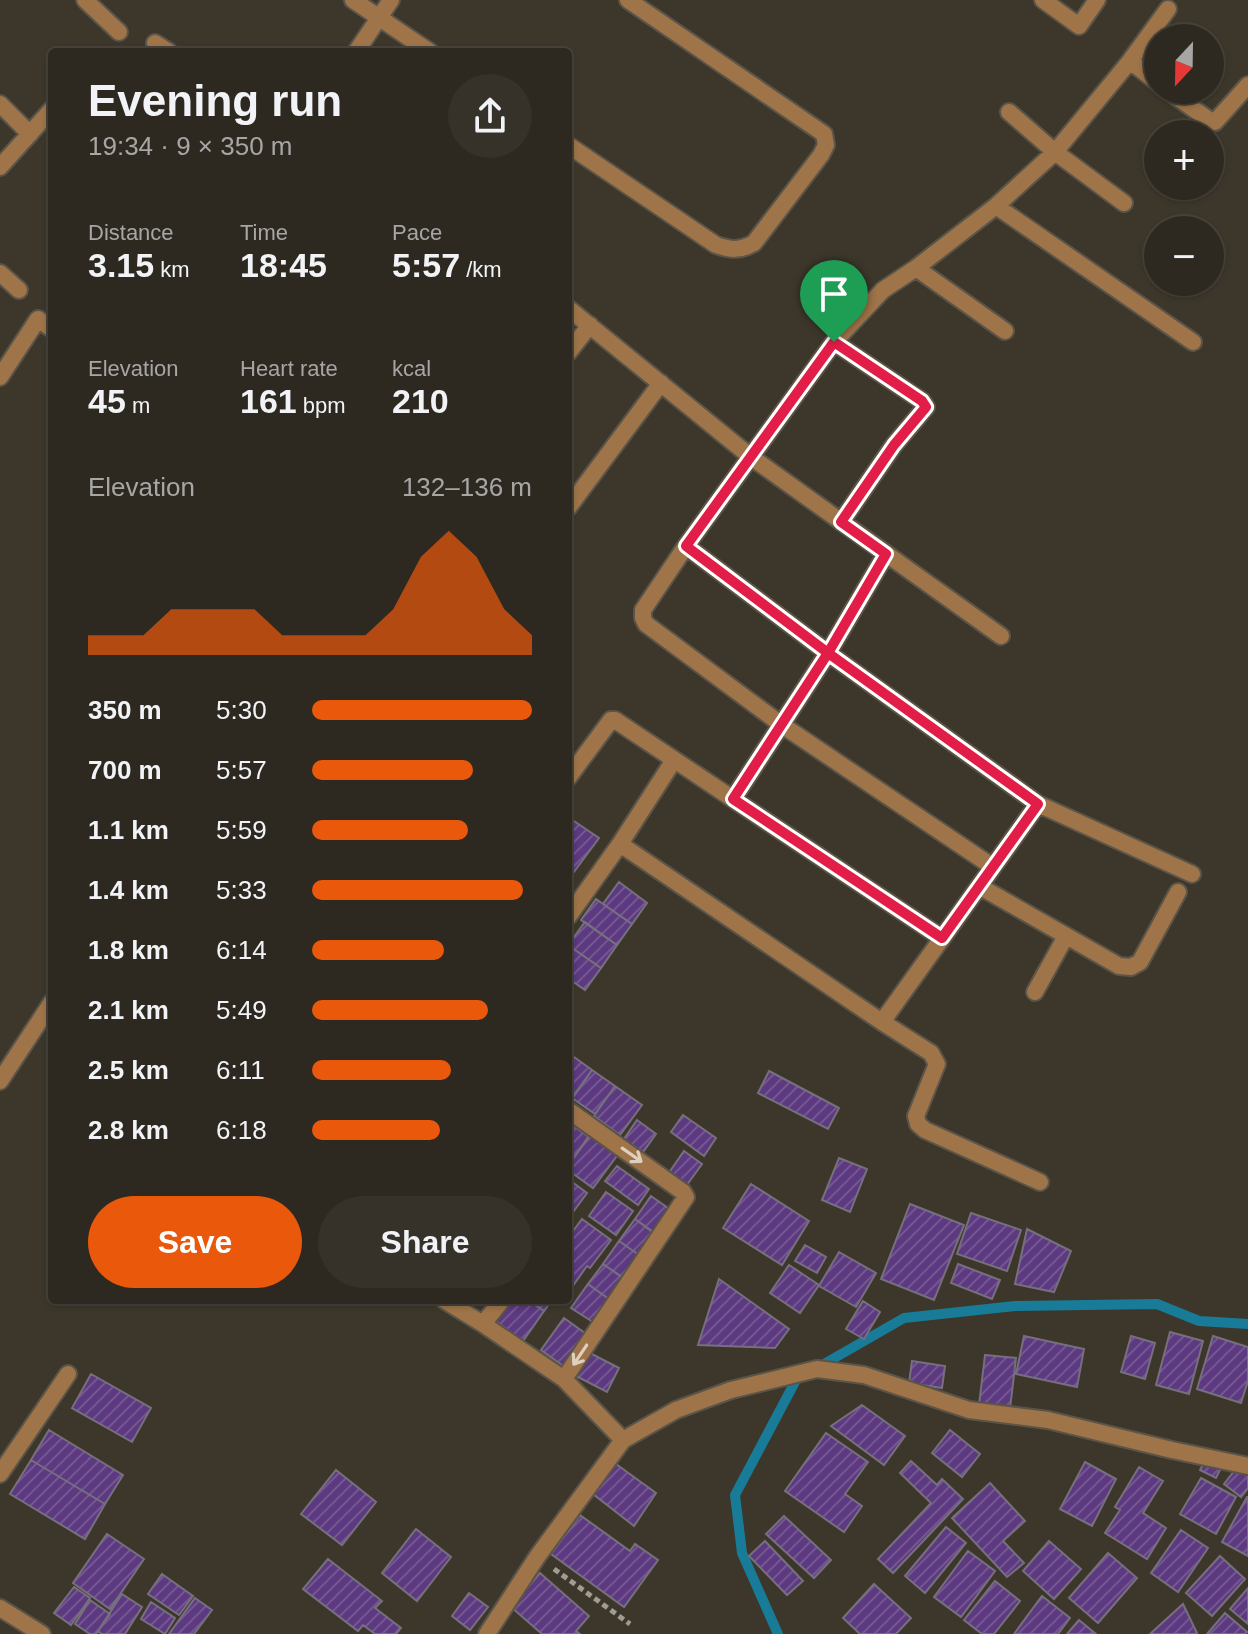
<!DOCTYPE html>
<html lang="en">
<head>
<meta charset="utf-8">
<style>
  :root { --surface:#2e2920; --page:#363129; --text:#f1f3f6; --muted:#a7a6a5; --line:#49453e; --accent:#ea580c }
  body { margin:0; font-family:Helvetica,sans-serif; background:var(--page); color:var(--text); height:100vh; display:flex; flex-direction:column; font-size:30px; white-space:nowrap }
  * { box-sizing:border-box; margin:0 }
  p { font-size:26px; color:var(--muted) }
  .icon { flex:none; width:44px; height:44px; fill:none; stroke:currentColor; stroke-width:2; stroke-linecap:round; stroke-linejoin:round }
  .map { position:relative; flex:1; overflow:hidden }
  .details { position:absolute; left:48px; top:48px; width:524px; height:1256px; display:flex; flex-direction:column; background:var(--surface); border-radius:8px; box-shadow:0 2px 6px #0004,0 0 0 2px var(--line) }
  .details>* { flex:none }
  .needle { width:52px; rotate:202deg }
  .fabs { position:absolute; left:1144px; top:24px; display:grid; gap:16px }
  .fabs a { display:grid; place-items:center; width:80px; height:80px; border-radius:50%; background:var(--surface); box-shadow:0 2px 6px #0004,0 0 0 2px var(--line); font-size:40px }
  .pin { position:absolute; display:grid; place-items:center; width:68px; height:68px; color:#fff; margin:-82px -34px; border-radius:50% 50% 50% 0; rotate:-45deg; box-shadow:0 0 8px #0007 }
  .pin .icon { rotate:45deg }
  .round { display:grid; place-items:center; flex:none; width:84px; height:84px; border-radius:42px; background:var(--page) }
  .headline { display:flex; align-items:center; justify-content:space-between; height:136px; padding:0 40px }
  h1 { font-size:44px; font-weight:800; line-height:60px }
  .stats { display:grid; grid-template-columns:repeat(3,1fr); gap:12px; height:136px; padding:8px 40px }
  .stats div { display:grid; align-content:center }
  .stats b { font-size:34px; font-weight:800 }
  .stats small { font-size:22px; font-weight:400 }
  .stats p { font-size:22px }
  .chart { height:224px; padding:16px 40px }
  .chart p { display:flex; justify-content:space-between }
  .chart svg { width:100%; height:144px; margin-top:8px; fill:var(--accent); opacity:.7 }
  .cta { display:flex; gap:16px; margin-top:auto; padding:16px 40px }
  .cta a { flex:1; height:92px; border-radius:48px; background:var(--accent); color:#fff; font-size:32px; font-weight:800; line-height:92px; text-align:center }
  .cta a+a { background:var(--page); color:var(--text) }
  ul { padding:0 40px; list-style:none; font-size:26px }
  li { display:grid; grid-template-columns:128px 96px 1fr; align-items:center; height:60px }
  li i { height:20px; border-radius:10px; background:var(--accent) }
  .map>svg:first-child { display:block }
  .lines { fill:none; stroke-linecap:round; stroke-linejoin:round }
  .stream { stroke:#187b97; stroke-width:10 }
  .building { fill:url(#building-hatch); stroke:#76707e; stroke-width:2 }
  .minor-casing { stroke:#5a5449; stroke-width:20 }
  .tertiary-casing { stroke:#5a5449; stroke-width:20 }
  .path { stroke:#a19c92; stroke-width:5; stroke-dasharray:6 4; stroke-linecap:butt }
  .minor { stroke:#9e7448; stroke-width:16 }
  .tertiary { stroke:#9e7448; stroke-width:16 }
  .oneway { stroke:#ded0bf }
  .route-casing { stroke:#fff; stroke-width:16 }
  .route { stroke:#e11d48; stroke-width:10 }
</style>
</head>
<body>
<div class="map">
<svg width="1248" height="1634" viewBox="0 0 1248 1634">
  <defs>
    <pattern id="building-hatch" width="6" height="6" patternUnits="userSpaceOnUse" patternTransform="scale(2)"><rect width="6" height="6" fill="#5c3980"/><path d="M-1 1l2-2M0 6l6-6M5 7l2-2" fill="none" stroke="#745692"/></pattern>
  </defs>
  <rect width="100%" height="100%" fill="#3d372b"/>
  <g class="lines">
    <!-- stream -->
    <path class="stream" d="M 817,1368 L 904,1318 L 1015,1306 L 1157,1304 L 1199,1321 L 1248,1324
      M 778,1634 L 742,1553 L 735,1495 L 796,1380 L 804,1376"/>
  </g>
  <!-- building -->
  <path class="building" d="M 568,817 L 599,838 L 568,880 Z
    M 619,882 L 647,903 L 632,924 L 603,904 Z
    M 596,899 L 632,924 L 617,945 L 581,920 Z
    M 585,922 L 617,945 L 601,968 L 568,945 Z
    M 568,945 L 601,968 L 585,990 L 568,978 Z
    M 574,1057 L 592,1070 L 572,1099 L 568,1097 L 568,1066 Z
    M 592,1070 L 615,1086 L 595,1114 L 572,1098 Z
    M 769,1071 L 839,1108 L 828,1129 L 758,1093 Z
    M 615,1086 L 642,1105 L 620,1135 L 594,1116 Z
    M 683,1115 L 716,1138 L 704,1156 L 671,1132 Z
    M 637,1120 L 656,1134 L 643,1152 L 624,1139 Z
    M 568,1122 L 589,1137 L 568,1166 Z
    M 591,1133 L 619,1153 L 593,1188 L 568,1170 L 568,1166 Z
    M 684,1151 L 702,1164 L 684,1189 L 666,1177 Z
    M 839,1158 L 867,1169 L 850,1212 L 822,1200 Z
    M 617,1166 L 649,1189 L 638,1205 L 605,1181 Z
    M 568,1179 L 587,1193 L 568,1219 Z
    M 751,1184 L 809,1221 L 782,1265 L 723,1228 Z
    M 606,1192 L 633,1211 L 616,1235 L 589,1216 Z
    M 651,1196 L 675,1213 L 658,1236 L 635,1219 Z
    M 910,1204 L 964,1225 L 934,1300 L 881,1279 Z
    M 971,1213 L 1021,1230 L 1007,1271 L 957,1254 Z
    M 582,1219 L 611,1240 L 590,1268 L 587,1266 L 572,1287 L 568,1284 L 568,1238 Z
    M 635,1219 L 659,1236 L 642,1257 L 619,1241 Z
    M 1027,1229 L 1071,1251 L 1054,1292 L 1015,1284 Z
    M 619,1241 L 642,1257 L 626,1280 L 603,1264 Z
    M 805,1245 L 826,1257 L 817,1273 L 795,1261 Z
    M 839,1252 L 876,1273 L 856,1307 L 819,1286 Z
    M 603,1264 L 628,1281 L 613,1302 L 588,1284 Z
    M 958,1264 L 1000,1280 L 992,1299 L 951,1283 Z
    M 789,1265 L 819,1285 L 800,1313 L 770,1293 Z
    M 719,1279 L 789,1329 L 775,1348 L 698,1345 Z
    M 588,1284 L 613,1302 L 596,1324 L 571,1308 Z
    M 509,1300 L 528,1300 L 544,1311 L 523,1341 L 494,1320 Z
    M 528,1300 L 552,1300 L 544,1311 Z
    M 863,1301 L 880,1312 L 864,1339 L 846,1329 Z
    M 564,1318 L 589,1336 L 566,1368 L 541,1350 Z
    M 1170,1332 L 1203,1341 L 1189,1394 L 1156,1385 Z
    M 1024,1336 L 1084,1349 L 1077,1387 L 1016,1374 Z
    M 1131,1336 L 1155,1343 L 1145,1379 L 1121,1372 Z
    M 1213,1336 L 1248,1347 L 1248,1381 L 1241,1403 L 1197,1389 Z
    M 588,1352 L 619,1368 L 607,1392 L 576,1376 Z
    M 985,1355 L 1016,1358 L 1010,1409 L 979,1405 Z
    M 912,1361 L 945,1366 L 942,1388 L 909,1383 Z
    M 91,1374 L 151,1408 L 132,1442 L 72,1408 Z
    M 862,1405 L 905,1436 L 884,1465 L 831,1426 Z
    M 49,1430 L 123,1475 L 105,1504 L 31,1460 Z
    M 950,1430 L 980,1454 L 962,1477 L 932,1453 Z
    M 826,1433 L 868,1462 L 845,1494 L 862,1506 L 844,1532 L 785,1491 Z
    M 1206,1459 L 1222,1466 L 1216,1478 L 1200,1470 Z
    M 31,1460 L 105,1504 L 85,1539 L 10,1494 Z
    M 911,1461 L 937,1485 L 942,1479 L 963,1499 L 893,1573 L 878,1559 L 931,1503 L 900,1473 Z
    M 1085,1462 L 1116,1479 L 1092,1526 L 1060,1509 Z
    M 616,1464 L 656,1493 L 634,1526 L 593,1494 Z
    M 1238,1466 L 1248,1473 L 1248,1488 L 1241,1497 L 1224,1484 Z
    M 1139,1467 L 1163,1481 L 1143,1513 L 1166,1528 L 1147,1559 L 1105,1533 L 1120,1510 L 1115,1507 Z
    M 336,1470 L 376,1502 L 342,1545 L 301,1514 Z
    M 1201,1478 L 1236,1497 L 1216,1534 L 1180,1514 Z
    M 990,1483 L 1025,1521 L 1003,1541 L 1024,1563 L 1007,1577 L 952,1518 Z
    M 1247,1497 L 1248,1497 L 1248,1556 L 1222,1542 Z
    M 580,1515 L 630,1551 L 635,1544 L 658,1560 L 624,1607 L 551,1554 Z
    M 784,1516 L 831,1560 L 814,1578 L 766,1534 Z
    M 946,1527 L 966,1543 L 925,1593 L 905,1576 Z
    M 416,1529 L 451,1557 L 417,1601 L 382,1573 Z
    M 1181,1530 L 1208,1548 L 1178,1592 L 1151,1573 Z
    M 107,1534 L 144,1559 L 110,1609 L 73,1583 Z
    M 765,1541 L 803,1581 L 787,1595 L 749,1556 Z
    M 1049,1541 L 1081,1569 L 1054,1599 L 1023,1571 Z
    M 968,1551 L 995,1571 L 961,1617 L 934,1597 Z
    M 1108,1553 L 1137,1578 L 1098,1623 L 1069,1598 Z
    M 1220,1556 L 1245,1579 L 1212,1616 L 1186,1593 Z
    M 328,1559 L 382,1601 L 375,1608 L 401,1628 L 396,1634 L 375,1634 L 363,1625 L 358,1631 L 303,1589 Z
    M 540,1573 L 589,1616 L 576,1631 L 580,1634 L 542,1634 L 511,1607 Z
    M 162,1574 L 193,1596 L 179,1615 L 148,1594 Z
    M 995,1581 L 1020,1601 L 994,1634 L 982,1634 L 964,1620 Z
    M 874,1584 L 911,1618 L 896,1634 L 860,1634 L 843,1618 Z
    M 74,1587 L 90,1598 L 71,1625 L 54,1613 Z
    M 1248,1588 L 1248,1624 L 1230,1609 Z
    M 469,1593 L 488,1607 L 470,1630 L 452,1616 Z
    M 122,1594 L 142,1607 L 125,1634 L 102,1634 L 98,1631 Z
    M 1042,1596 L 1070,1618 L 1058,1634 L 1014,1634 Z
    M 195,1598 L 212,1610 L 194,1634 L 169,1634 Z
    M 90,1600 L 110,1614 L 96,1634 L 90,1634 L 75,1624 Z
    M 151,1602 L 175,1618 L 165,1634 L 141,1619 Z
    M 1183,1604 L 1197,1633 L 1195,1634 L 1150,1634 Z
    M 1225,1613 L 1247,1632 L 1245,1634 L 1207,1634 Z
    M 1079,1620 L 1096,1634 L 1067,1634 Z"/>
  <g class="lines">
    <!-- minor casing -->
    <g class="minor-casing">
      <path id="minor" d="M 85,0 L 119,32
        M 353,0 L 430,52
        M 1043,0 L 1079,26 L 1097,0
        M 155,43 L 169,52
        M 356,52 L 391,0
        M 1130,61 L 1158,83
        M 1167,90 L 1212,122 L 1215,122 L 1248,85
        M 0,104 L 30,134
        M 1009,112 L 1055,152 L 1124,203
        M 568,145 L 716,245 C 731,250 740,251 754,243 L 821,155 L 826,145 L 824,134 L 628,0
        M 0,167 L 52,109
        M 996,206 L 1193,342
        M 916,268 L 1005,331
        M 0,273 L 19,290
        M 568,308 L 751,457 L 1001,636
        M 834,342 L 922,401 L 926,407 L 894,445 L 841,522
        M 568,353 L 590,325
        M 0,377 L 38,319 L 52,329
        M 568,508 L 661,383
        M 686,546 L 828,653 L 1038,804
        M 568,778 L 611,720 L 615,720 L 733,799 L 828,653 L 886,554
        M 733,799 L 942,938
        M 620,844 L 674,760
        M 993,867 L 782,725 L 646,624 L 643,618 L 643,610 L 686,546 L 834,342 L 883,290 L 916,268 L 996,206 L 1055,152 L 1130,61 L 1168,9
        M 979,886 L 1119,966 L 1131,967 L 1140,962 L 1178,892
        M 568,917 L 620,844 L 882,1022 L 931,1053 L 937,1064 L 916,1116 L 918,1124 L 925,1130 L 1040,1182
        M 1035,992 L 1066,936
        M 882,1022 L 1038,804 L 1192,874
        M 0,1081 L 52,1002
        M 444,1300 L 483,1324
        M 502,1300 L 483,1324 L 564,1379 L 623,1440
        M 564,1379 L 686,1197 L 683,1192 L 568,1110
        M 0,1474 L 68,1374"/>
    </g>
    <!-- tertiary casing -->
    <g class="tertiary-casing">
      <path id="tertiary" d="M 0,1608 L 42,1634
        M 487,1634 L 537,1557 L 623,1440 L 676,1410 L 731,1390 L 817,1369 L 864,1375 L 969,1410 L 1048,1420 L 1172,1450 L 1248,1466"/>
    </g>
    <!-- path -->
    <path class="path" d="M 554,1569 L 630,1624"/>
    <!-- minor -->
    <use href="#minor" class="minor"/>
    <!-- tertiary -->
    <use href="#tertiary" class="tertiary"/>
  </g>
  <!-- one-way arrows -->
  <defs><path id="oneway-shaft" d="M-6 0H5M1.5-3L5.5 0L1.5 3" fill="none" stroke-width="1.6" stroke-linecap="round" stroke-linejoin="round" transform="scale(2)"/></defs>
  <g class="oneway">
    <use href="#oneway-shaft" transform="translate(632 1155) rotate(35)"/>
    <use href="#oneway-shaft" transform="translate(580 1355) rotate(124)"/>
  </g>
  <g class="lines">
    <!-- route casing -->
    <g class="route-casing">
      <path id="route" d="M 834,342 L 686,546 L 828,653 L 1038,804 L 942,938 L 733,799 L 828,653 L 886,554 L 841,522 L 894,445 L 926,407 L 922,401 L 834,342"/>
    </g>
    <!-- route -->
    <use href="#route" class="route"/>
  </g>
</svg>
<div class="fabs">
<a><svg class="needle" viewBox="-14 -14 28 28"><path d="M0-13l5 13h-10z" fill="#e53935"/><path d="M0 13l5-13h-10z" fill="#a7a6a5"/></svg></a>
<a>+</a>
<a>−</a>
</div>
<div class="pin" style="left:834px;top:342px;background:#1e9e55"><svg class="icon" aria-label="arrive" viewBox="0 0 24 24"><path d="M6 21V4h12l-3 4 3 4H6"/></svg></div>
<section class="details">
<div class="headline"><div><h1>Evening run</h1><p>19:34 · 9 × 350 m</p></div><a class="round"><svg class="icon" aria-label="share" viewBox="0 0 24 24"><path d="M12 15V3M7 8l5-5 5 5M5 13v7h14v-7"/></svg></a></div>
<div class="stats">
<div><p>Distance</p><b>3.15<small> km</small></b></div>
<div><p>Time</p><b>18:45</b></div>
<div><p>Pace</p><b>5:57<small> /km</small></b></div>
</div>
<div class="stats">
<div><p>Elevation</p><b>45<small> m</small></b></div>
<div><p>Heart rate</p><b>161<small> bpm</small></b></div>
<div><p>kcal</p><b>210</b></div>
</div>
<div class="chart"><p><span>Elevation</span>132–136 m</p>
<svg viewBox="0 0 160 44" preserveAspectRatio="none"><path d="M0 44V38L10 38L20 38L30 30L40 30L50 30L60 30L70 38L80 38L90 38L100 38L110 30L120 14L130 6L140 14L150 30L160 38V44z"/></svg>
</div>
<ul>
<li><b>350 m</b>5:30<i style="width:100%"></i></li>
<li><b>700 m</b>5:57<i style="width:73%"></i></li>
<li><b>1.1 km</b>5:59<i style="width:71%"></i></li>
<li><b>1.4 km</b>5:33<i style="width:96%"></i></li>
<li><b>1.8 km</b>6:14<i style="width:60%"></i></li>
<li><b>2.1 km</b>5:49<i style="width:80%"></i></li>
<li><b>2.5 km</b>6:11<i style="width:63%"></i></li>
<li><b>2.8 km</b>6:18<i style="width:58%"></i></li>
</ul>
<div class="cta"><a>Save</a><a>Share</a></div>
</section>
</div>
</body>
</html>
